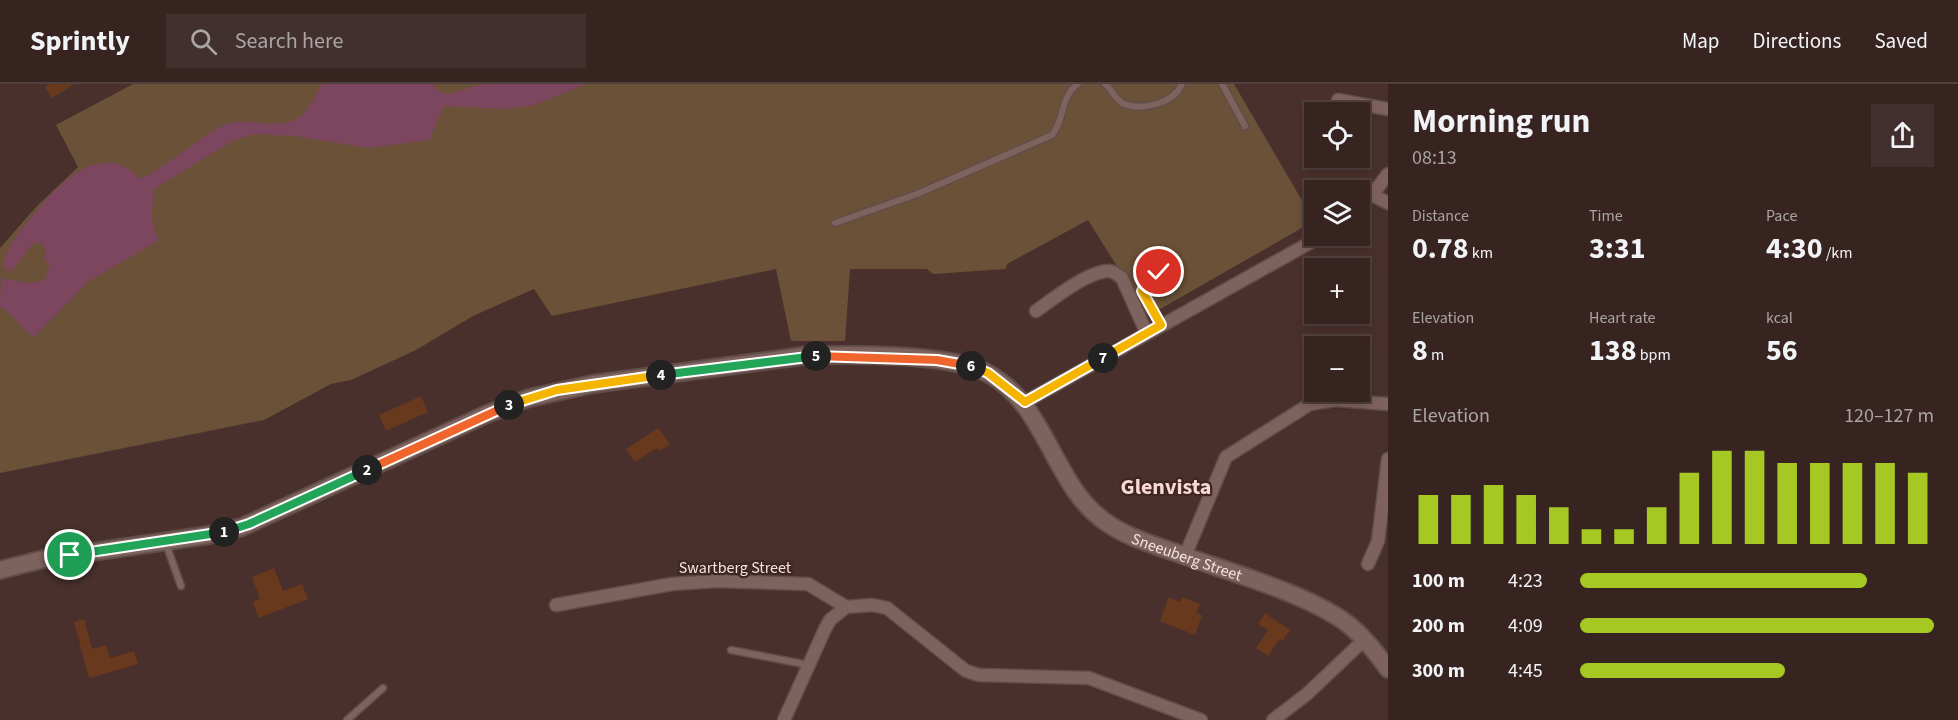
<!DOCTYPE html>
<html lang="en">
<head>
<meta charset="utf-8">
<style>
  :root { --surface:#372421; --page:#42302e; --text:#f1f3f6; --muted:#aaa4a5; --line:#51413f; --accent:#a5c823 }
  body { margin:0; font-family:"Source Sans 3",sans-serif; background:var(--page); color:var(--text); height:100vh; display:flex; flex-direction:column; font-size:22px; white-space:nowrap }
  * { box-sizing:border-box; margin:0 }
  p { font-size:20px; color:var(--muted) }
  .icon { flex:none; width:33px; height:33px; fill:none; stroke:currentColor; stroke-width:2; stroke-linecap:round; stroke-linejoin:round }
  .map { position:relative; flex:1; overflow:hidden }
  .details { display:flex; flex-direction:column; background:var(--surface); width:570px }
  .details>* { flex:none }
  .buttons { position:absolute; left:1304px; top:18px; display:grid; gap:12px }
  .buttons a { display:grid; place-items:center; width:66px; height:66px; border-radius:0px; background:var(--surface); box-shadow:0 3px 9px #0003,0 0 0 2px var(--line); font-size:30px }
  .pin { position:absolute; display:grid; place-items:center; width:51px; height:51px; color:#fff; margin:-26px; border:3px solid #fff; border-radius:50%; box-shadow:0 2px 6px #0007 }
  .km { position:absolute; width:30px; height:30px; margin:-15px; border-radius:50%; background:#222; color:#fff; font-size:16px; line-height:30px; text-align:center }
  .round { display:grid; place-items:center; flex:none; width:63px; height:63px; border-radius:0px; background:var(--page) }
  .overview { display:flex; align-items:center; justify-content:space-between; height:102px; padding:0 24px }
  h1 { font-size:33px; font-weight:700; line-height:45px }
  .metrics { display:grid; grid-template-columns:repeat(3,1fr); gap:9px; height:102px; padding:6px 24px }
  .metrics div { display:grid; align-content:center }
  .metrics b { font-size:30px; font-weight:700 }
  .metrics small { font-size:16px; font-weight:400 }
  .metrics p { font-size:16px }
  .chart { height:168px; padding:12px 24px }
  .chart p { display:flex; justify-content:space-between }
  .chart svg { width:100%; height:108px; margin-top:6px; stroke:var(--accent); stroke-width:6 }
  ul { padding:0 24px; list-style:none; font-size:20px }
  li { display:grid; grid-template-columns:96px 72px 1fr; align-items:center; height:45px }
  li i { height:15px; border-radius:8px; background:var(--accent) }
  header { display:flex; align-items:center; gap:36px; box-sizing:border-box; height:84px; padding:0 30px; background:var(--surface); border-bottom:2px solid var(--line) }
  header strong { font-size:28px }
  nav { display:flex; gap:33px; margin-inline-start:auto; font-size:21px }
  .search { width:420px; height:54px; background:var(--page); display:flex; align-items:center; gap:15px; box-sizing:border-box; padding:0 21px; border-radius:0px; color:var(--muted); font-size:22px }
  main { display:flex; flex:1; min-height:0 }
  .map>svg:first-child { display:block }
  .green { fill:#6a5138 }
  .water { fill:#7c465e }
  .building { fill:#69391e }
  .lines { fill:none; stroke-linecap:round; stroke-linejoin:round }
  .service-casing { stroke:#614d49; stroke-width:9 }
  .minor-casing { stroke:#614d49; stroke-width:15 }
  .secondary-casing { stroke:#614d49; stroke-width:20 }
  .service { stroke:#7e625d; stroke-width:6 }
  .minor { stroke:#7e625d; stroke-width:12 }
  .secondary { stroke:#7e625d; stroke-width:16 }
  .split-1-casing { stroke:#fff; stroke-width:12 }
  .split-2-casing { stroke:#fff; stroke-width:12 }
  .split-3-casing { stroke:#fff; stroke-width:12 }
  .split-4-casing { stroke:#fff; stroke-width:12 }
  .split-5-casing { stroke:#fff; stroke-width:12 }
  .split-6-casing { stroke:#fff; stroke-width:12 }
  .split-7-casing { stroke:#fff; stroke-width:12 }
  .split-8-casing { stroke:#fff; stroke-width:12 }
  .split-1 { stroke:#22a559; stroke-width:8 }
  .split-2 { stroke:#22a559; stroke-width:8 }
  .split-3 { stroke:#f0652b; stroke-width:8 }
  .split-4 { stroke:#f5b400; stroke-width:8 }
  .split-5 { stroke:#22a559; stroke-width:8 }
  .split-6 { stroke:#f0652b; stroke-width:8 }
  .split-7 { stroke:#f5b400; stroke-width:8 }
  .split-8 { stroke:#f5b400; stroke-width:8 }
  .labels { text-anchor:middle; stroke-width:4.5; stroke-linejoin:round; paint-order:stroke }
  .street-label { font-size:16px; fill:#f4e3e0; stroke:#3e2622 }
  .district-label { font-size:22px; font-weight:bold; fill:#fad9d3; stroke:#3e2622 }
</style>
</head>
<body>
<header>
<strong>Sprintly</strong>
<div class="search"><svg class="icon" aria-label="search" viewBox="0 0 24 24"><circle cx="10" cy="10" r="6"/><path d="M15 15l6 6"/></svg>Search here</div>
<nav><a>Map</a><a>Directions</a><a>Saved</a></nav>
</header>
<main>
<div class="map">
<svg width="1388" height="636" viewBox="0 0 1388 636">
  <rect width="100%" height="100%" fill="#49302c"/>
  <!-- green -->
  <path class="green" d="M 133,0 L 1234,0 L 1314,137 L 1148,232 L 1088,136 L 1007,180 L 1006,185 L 933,190 L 927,185 L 850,185 L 845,257 L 791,257 L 776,185 L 552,232 L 534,205 L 473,232 L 416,266 L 351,296 L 331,300 L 264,336 L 0,389 L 0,164 L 36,123 L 78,83 L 56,41 Z"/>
  <!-- water -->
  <path class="water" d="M 322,0 L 432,0 L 440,8 L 449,10 L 483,0 L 586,0 L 532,22 L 503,25 L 444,22 L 429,56 L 368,64 L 295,52 L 255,50 L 234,56 L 154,105 L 151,133 L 158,157 L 89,197 L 34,253 C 19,243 17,233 0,223 L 1,194 L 27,199 L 45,196 L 50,180 L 44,176 L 46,166 L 41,159 L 33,159 L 11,188 L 3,182 C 7,162 18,150 31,134 C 55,102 102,53 140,95 C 170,81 193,57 222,42 C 247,29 278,51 302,31 C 310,24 316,9 322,0 Z"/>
  <!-- building -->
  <path class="building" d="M 50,0 L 74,0 L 52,14 L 45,3 Z
    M 421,312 L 428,328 L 386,347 L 379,331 Z
    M 658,344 L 670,360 L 660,367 L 657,364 L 635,378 L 626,365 Z
    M 274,484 L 283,507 L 302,500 L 308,515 L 258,534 L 253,518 L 260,515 L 252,493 Z
    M 1169,513 L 1180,518 L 1182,513 L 1200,520 L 1196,529 L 1202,531 L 1195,551 L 1160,537 Z
    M 1265,529 L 1290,546 L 1283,557 L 1280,555 L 1268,572 L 1256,564 L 1268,546 L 1258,540 Z
    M 84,535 L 92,565 L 106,561 L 110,574 L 134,567 L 138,580 L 89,594 L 74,538 Z"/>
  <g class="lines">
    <!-- service casing -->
    <g class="service-casing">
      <path id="service" d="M 1105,0 C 1112,5 1115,16 1124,20 C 1143,27 1174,19 1182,0
        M 1222,0 L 1245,42
        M 835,139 L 917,110 L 1052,51 C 1065,36 1060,12 1078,0
        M 1150,170 L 1170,207
        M 1159,188 L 1150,193 L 1142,207 L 1161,241
        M 166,460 L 181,502
        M 731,566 L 809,581
        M 347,636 L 383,604"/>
    </g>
    <!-- minor casing -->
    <g class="minor-casing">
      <path id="minor" d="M 1338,16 L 1388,25
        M 1372,111 L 1388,119
        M 1359,122 L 1372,111 L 1388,90
        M 1036,227 C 1053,215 1088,187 1109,187 C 1114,187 1117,191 1122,194 L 1147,250
        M 1025,318 L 1322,152
        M 1185,472 L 1226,373 L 1310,320 L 1335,316 L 1388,320
        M 1368,480 L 1378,457 L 1388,375
        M 556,521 L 672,500 L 718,497 L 808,500 L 846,523 L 872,521 L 887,524 L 966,587 L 979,591 L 1089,594 L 1201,636
        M 784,636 L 825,545 L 830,536 L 846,523
        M 1273,636 L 1307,610 L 1365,555"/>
    </g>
    <!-- secondary casing -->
    <g class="secondary-casing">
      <g id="secondary">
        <path id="s1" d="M 0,486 L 44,475 L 209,451 L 242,443 L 487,330 L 529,314 L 593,300 L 803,272 C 848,270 949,269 987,289 C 1048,321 1052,402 1107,439 C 1127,453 1151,460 1174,468 C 1224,487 1308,509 1349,541 C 1365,554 1376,569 1388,585"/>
      </g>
    </g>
    <!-- service -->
    <use href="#service" class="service"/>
    <!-- minor -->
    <use href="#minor" class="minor"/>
    <!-- secondary -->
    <use href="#secondary" class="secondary"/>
  </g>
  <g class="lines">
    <!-- split-1 casing -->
    <g class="split-1-casing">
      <path id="split-1" d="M 70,471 L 224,448"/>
    </g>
    <!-- split-2 casing -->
    <g class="split-2-casing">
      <path id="split-2" d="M 224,448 L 249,440 L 367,386"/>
    </g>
    <!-- split-3 casing -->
    <g class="split-3-casing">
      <path id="split-3" d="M 367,386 L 509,321"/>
    </g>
    <!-- split-4 casing -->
    <g class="split-4-casing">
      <path id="split-4" d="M 509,321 L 557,306 L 661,291"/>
    </g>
    <!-- split-5 casing -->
    <g class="split-5-casing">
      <path id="split-5" d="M 661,291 L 816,272"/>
    </g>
    <!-- split-6 casing -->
    <g class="split-6-casing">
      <path id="split-6" d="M 816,272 L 937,276 L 971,282"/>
    </g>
    <!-- split-7 casing -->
    <g class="split-7-casing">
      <path id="split-7" d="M 971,282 L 988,289 L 1025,318 L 1103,274"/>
    </g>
    <!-- split-8 casing -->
    <g class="split-8-casing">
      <path id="split-8" d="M 1103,274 L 1161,241 L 1142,207 L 1150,193 L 1159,188"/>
    </g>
    <!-- split-1 -->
    <use href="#split-1" class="split-1"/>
    <!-- split-2 -->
    <use href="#split-2" class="split-2"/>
    <!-- split-3 -->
    <use href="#split-3" class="split-3"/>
    <!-- split-4 -->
    <use href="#split-4" class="split-4"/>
    <!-- split-5 -->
    <use href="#split-5" class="split-5"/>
    <!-- split-6 -->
    <use href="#split-6" class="split-6"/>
    <!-- split-7 -->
    <use href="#split-7" class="split-7"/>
    <!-- split-8 -->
    <use href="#split-8" class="split-8"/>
  </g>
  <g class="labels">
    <!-- street labels -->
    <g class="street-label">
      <text dy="6" stroke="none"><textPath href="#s1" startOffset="1306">Sneeuberg Street</textPath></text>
      <text x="735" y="489">Swartberg Street</text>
    </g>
    <!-- district labels -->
    <g class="district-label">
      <text x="1166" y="410">Glenvista</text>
    </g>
  </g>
</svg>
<div class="buttons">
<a><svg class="icon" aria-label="locate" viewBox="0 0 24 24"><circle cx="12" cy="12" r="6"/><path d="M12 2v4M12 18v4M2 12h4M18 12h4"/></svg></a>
<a><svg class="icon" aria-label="layers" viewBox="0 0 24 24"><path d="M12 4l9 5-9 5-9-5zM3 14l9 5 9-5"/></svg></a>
<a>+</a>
<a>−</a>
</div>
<div class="pin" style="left:70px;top:471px;background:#1e9e55"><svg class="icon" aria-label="arrive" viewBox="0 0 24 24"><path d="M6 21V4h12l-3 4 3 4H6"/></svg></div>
<div class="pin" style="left:1159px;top:188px;background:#d93025"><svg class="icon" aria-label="check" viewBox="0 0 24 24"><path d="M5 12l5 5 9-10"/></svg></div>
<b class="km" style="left:224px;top:448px">1</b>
<b class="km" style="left:367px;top:386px">2</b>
<b class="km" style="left:509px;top:321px">3</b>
<b class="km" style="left:661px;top:291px">4</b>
<b class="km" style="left:816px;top:272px">5</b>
<b class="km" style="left:971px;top:282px">6</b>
<b class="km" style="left:1103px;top:274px">7</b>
</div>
<section class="details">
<div class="overview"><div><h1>Morning run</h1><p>08:13</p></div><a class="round"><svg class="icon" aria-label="share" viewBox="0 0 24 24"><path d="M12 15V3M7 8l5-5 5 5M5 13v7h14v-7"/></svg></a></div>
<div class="metrics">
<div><p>Distance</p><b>0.78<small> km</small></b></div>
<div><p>Time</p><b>3:31</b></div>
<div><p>Pace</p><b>4:30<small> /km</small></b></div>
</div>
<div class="metrics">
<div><p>Elevation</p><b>8<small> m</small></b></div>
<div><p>Heart rate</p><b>138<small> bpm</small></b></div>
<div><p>kcal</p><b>56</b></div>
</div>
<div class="chart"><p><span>Elevation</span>120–127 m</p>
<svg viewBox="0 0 160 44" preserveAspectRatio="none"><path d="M5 44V24M15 44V24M25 44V20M35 44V24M45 44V29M55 44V38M65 44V38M75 44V29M85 44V15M95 44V6M105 44V6M115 44V11M125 44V11M135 44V11M145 44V11M155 44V15"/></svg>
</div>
<ul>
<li><b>100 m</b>4:23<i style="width:81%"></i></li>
<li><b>200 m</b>4:09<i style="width:100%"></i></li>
<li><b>300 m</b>4:45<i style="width:58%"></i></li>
</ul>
</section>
</main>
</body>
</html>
